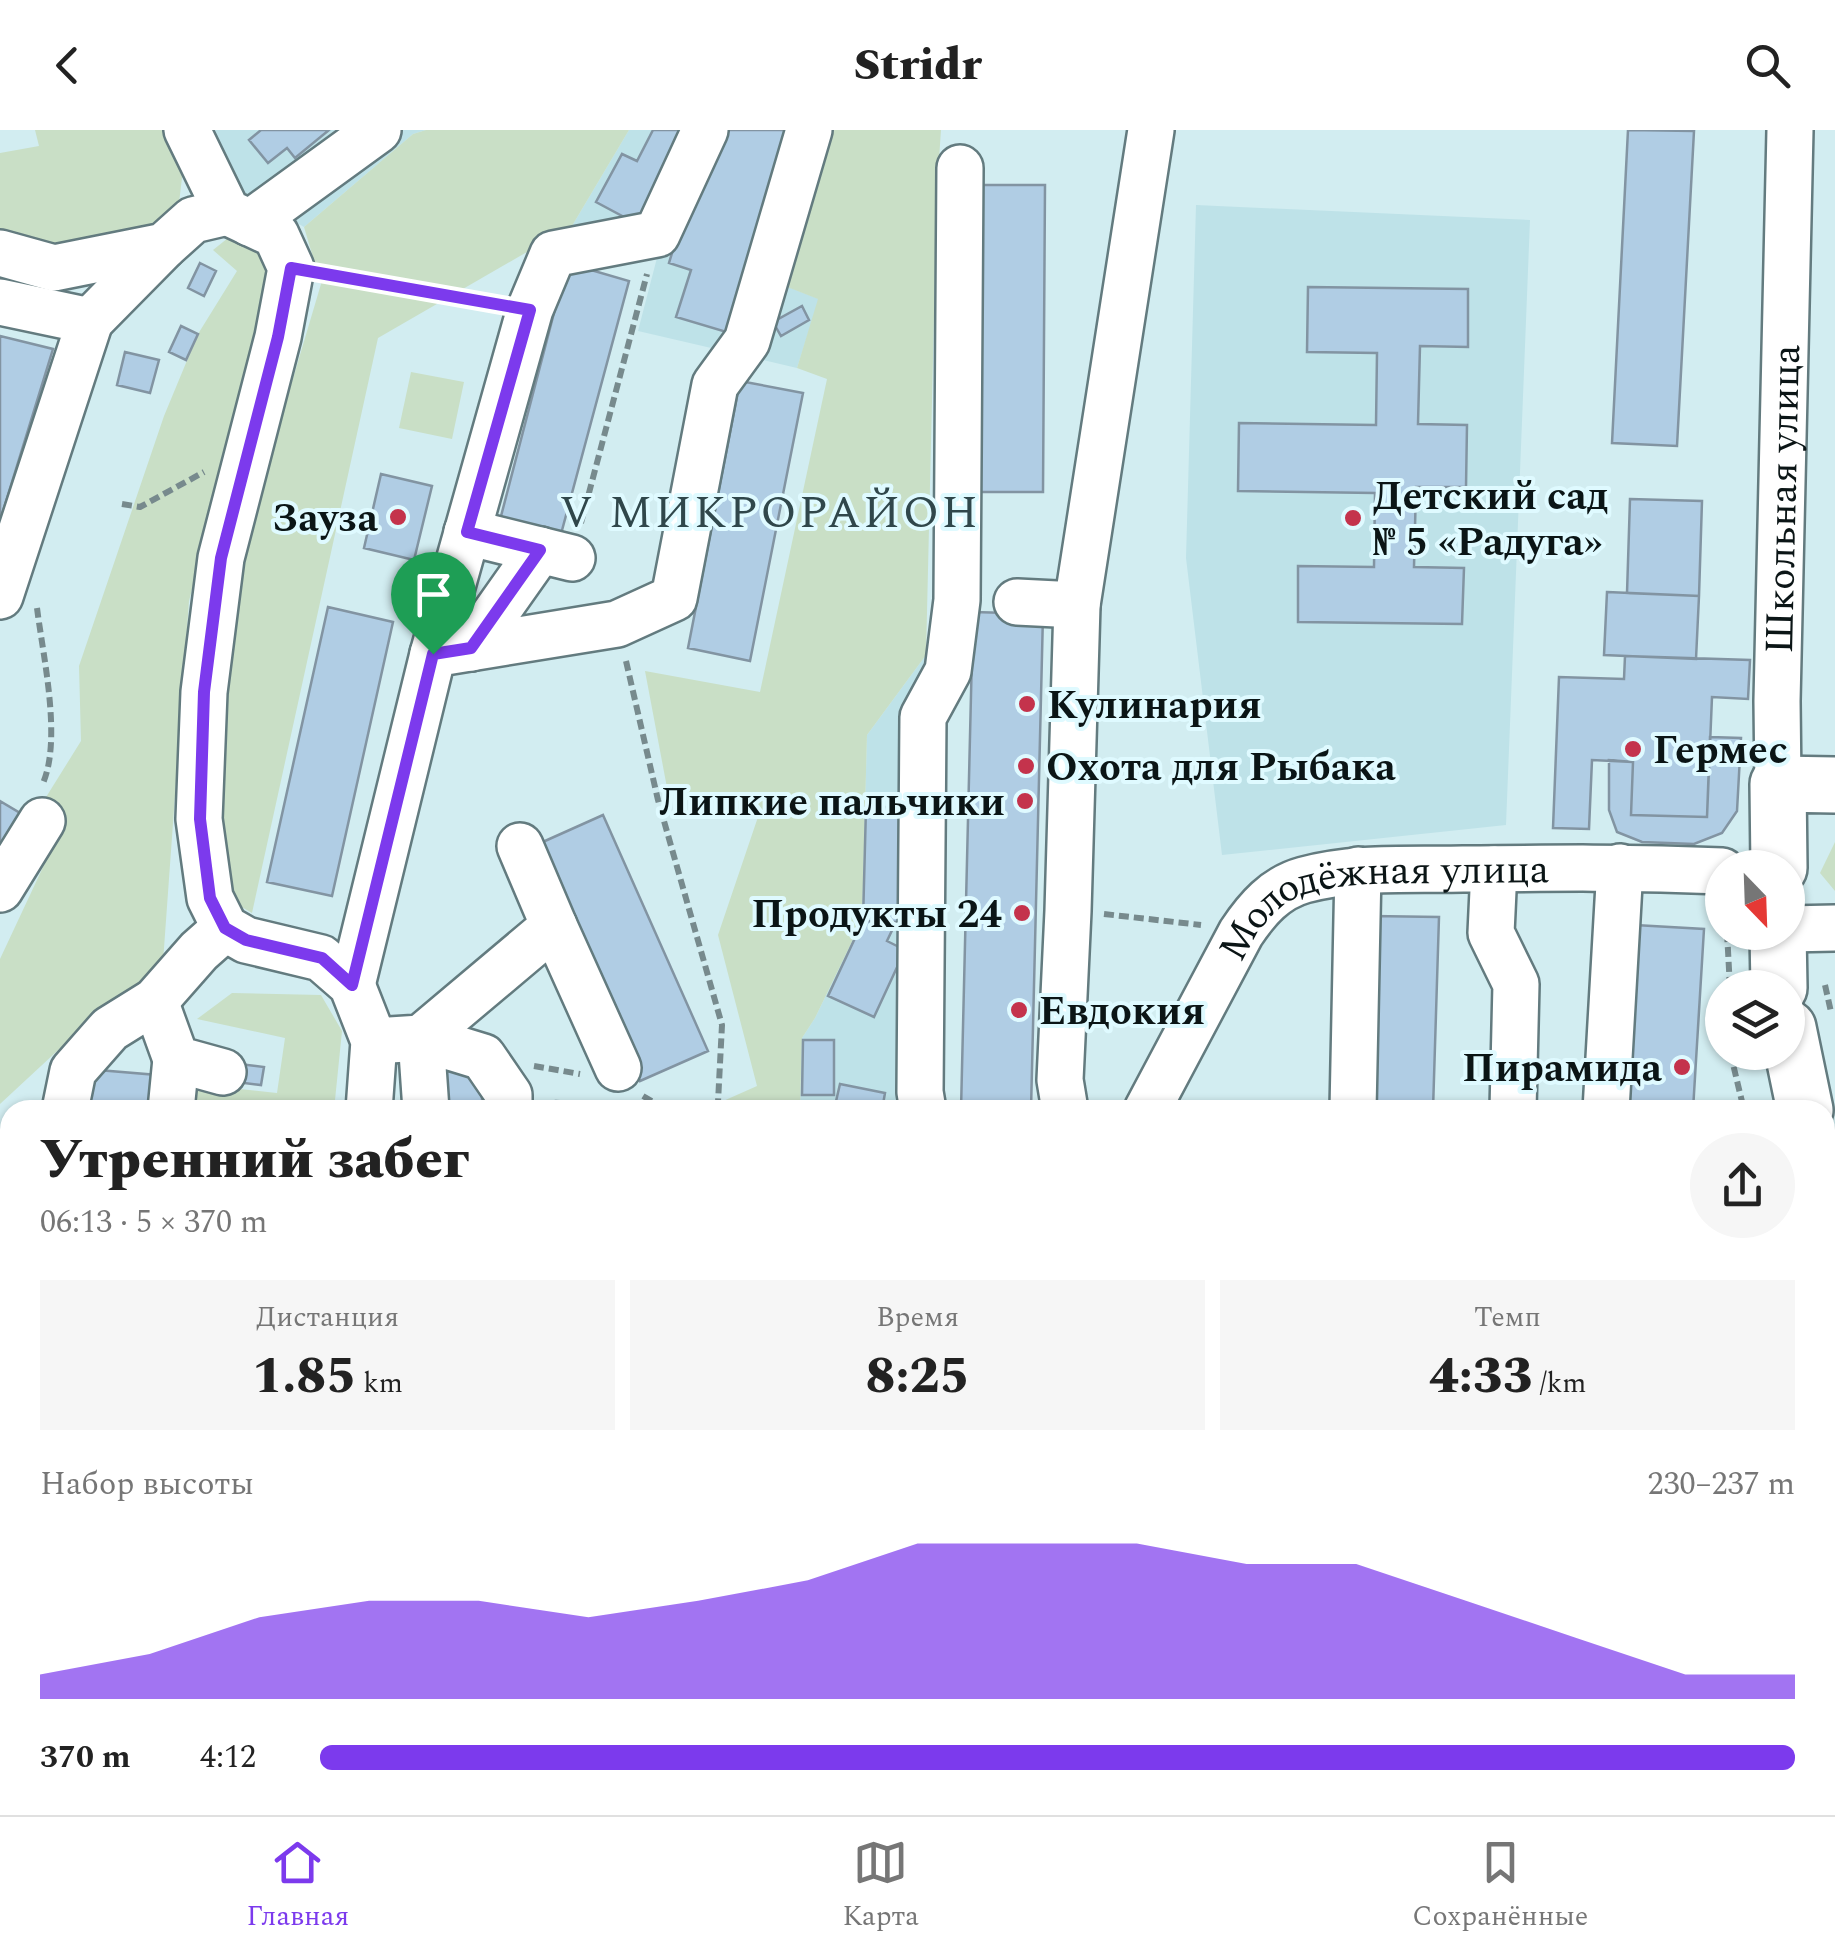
<!DOCTYPE html>
<html lang="ru">
<head>
<meta charset="utf-8">
<style>
  :root { --surface:#fff; --page:#f6f6f6; --text:#222; --muted:#767676; --line:#e0e0e0; --accent:#7c3aed }
  body { margin:0; font-family:Spectral,serif; background:var(--page); color:var(--text); height:100vh; display:flex; flex-direction:column; font-size:38px; white-space:nowrap }
  * { box-sizing:border-box; margin:0 }
  p { font-size:32px; color:var(--muted) }
  .icon { flex:none; width:55px; height:55px; fill:none; stroke:currentColor; stroke-width:2; stroke-linecap:round; stroke-linejoin:round }
  .map { position:relative; flex:1; overflow:hidden }
  .details { position:absolute; left:0px; top:970px; width:1835px; height:715px; display:flex; flex-direction:column; background:var(--surface); border-radius:30px 30px 0 0; box-shadow:0 2px 8px #0004 }
  .details>* { flex:none }
  .needle { width:65px; rotate:157deg }
  .buttons { position:absolute; left:1705px; top:720px; display:grid; gap:20px }
  .buttons a { display:grid; place-items:center; width:100px; height:100px; border-radius:50%; background:var(--surface); box-shadow:0 2px 8px #0004; font-size:50px }
  .pin { position:absolute; display:grid; place-items:center; width:85px; height:85px; color:#fff; margin:-102px -42px; border-radius:50% 50% 50% 0; rotate:-45deg; box-shadow:0 0 10px #0007 }
  .pin .icon { rotate:45deg }
  .round { display:grid; place-items:center; flex:none; width:105px; height:105px; border-radius:52px; background:var(--page) }
  .overview { display:flex; align-items:center; justify-content:space-between; height:170px; padding:0 40px }
  h1 { font-size:55px; font-weight:800; line-height:75px }
  .figures { display:grid; grid-template-columns:repeat(3,1fr); gap:15px; height:170px; padding:10px 40px }
  .figures div { display:grid; align-content:center; border-radius:0px; background:var(--page); text-align:center }
  .figures b { font-size:50px; font-weight:800 }
  .figures small { font-size:28px; font-weight:400 }
  .figures p { font-size:28px }
  .chart { height:280px; padding:20px 40px }
  .chart p { display:flex; justify-content:space-between }
  .chart svg { width:100%; height:180px; margin-top:10px; fill:var(--accent); opacity:.7 }
  ul { padding:0 40px; list-style:none; font-size:32px }
  li { display:grid; grid-template-columns:160px 120px 1fr; align-items:center; height:75px }
  li i { height:25px; border-radius:12px; background:var(--accent) }
  header { display:flex; justify-content:space-between; align-items:center; height:130px; padding:0 40px; background:var(--surface); font-size:45px; font-weight:800 }
  .menu { display:flex; justify-content:space-around; align-items:center; height:140px; border-top:2px solid var(--line); background:var(--surface); font-size:28px; color:var(--muted) }
  .menu a { display:grid; justify-items:center; gap:5px }
  .menu .current { color:var(--accent) }
  .map>svg:first-child { display:block }
  .built { fill:#bee2e8 }
  .green { fill:#c9dfc6 }
  .building { fill:#b0cde4; stroke:#8294a2; stroke-width:2.5 }
  .lines { fill:none; stroke-linecap:round; stroke-linejoin:round }
  .minor-casing { stroke:#637b7f; stroke-width:50 }
  .major-casing { stroke:#637b7f; stroke-width:60 }
  .path { stroke:#778a8d; stroke-width:6; stroke-dasharray:10 5; stroke-linecap:butt }
  .minor { stroke:#fff; stroke-width:45 }
  .major { stroke:#fff; stroke-width:55 }
  .route-casing { stroke:#fff; stroke-width:20 }
  .route { stroke:#7c3aed; stroke-width:12 }
  .poi-dot { fill:#c4334c; stroke:#dffaff; stroke-width:4 }
  .labels { text-anchor:middle; stroke-width:8; stroke-linejoin:round; paint-order:stroke }
  .poi-label { font-size:40px; font-weight:bold; fill:#0b1516; stroke:#dffaff; text-anchor:start }
  .street-label { font-size:40px; fill:#0b1516; stroke:#dffaff }
  .quarter-label { font-size:45px; letter-spacing:2.5px; fill:#30474b; stroke:#dffaff }
</style>
</head>
<body>
<header><svg class="icon" aria-label="back" viewBox="0 0 24 24"><path d="M15 5l-7 7 7 7"/></svg>Stridr<svg class="icon" aria-label="search" viewBox="0 0 24 24"><circle cx="10" cy="10" r="6"/><path d="M15 15l6 6"/></svg></header>
<div class="map">
<svg width="1835" height="1685" viewBox="0 0 1835 1685">
  <rect width="100%" height="100%" fill="#d2edf1"/>
  <!-- built -->
  <path class="built" d="M 203,0 L 426,0 L 413,4 L 304,97 L 228,53 Z
    M 629,0 L 824,0 L 778,153 L 819,169 L 797,238 L 638,201 L 658,124 L 572,96 Z
    M 1196,75 L 1530,90 L 1506,695 L 1222,725 L 1186,428 Z
    M 926,525 L 925,980 L 800,980 L 802,908 L 815,888 L 862,791 L 867,605 Z
    M 1825,1508 L 1835,1508 L 1835,1685 L 1684,1685 L 1686,1675 L 1825,1675 Z
    M 766,1675 L 1334,1675 L 1333,1685 L 760,1685 Z"/>
  <!-- green -->
  <path class="green" d="M 35,0 L 169,0 L 184,31 L 179,73 L 154,105 L 81,126 L 0,114 L 0,23 L 39,16 Z
    M 426,0 L 629,0 L 572,96 L 378,208 L 252,783 L 228,769 L 218,686 L 224,555 L 243,417 L 321,154 L 304,97 L 413,4 Z
    M 824,0 L 941,0 L 937,58 L 926,525 L 867,605 L 862,791 L 815,888 L 802,908 L 800,980 L 703,980 L 757,956 L 718,805 L 759,684 L 668,663 L 645,541 L 760,562 L 827,249 L 797,238 L 818,169 L 777,153 Z
    M 233,104 L 257,112 L 269,136 L 232,305 L 189,471 L 163,832 L 152,860 L 96,885 L 0,974 L 0,829 L 66,688 L 43,672 L 81,611 L 79,536 L 164,286 L 198,204 L 237,141 L 213,120 Z
    M 411,242 L 464,252 L 452,309 L 399,298 Z
    M 1835,712 L 1835,761 L 1820,743 Z
    M 232,863 L 321,865 L 342,901 L 334,980 L 191,980 L 194,954 L 277,963 L 285,908 L 197,889 Z
    M 10,1569 L 10,1675 L 55,1675 L 55,1685 L 0,1685 L 0,1574 Z
    M 230,1675 L 297,1675 L 298,1685 L 228,1685 Z
    M 787,1675 L 912,1675 L 902,1685 L 782,1685 Z"/>
  <!-- building -->
  <path class="building" d="M 261,0 L 329,0 L 295,28 L 287,18 L 268,33 L 249,10 Z
    M 653,0 L 692,0 L 641,96 L 596,72 L 622,24 L 637,31 Z
    M 729,0 L 795,0 L 733,204 L 676,187 L 691,140 L 669,133 L 679,100 Z
    M 1628,0 L 1694,1 L 1677,316 L 1612,313 Z
    M 980,55 L 1045,55 L 1043,362 L 977,362 Z
    M 200,133 L 216,141 L 204,166 L 188,158 Z
    M 567,133 L 629,151 L 561,404 L 500,390 Z
    M 1308,157 L 1468,159 L 1468,217 L 1420,216 L 1418,294 L 1467,295 L 1466,357 L 1416,357 L 1414,437 L 1464,438 L 1462,494 L 1298,492 L 1298,436 L 1374,437 L 1375,363 L 1238,361 L 1239,293 L 1376,295 L 1377,223 L 1307,222 Z
    M 802,176 L 809,190 L 781,206 L 773,192 Z
    M 181,196 L 198,204 L 186,230 L 169,222 Z
    M 0,206 L 53,219 L 0,391 Z
    M 125,222 L 159,230 L 150,263 L 117,255 Z
    M 740,251 L 803,263 L 750,531 L 688,518 Z
    M 381,344 L 432,356 L 414,430 L 364,418 Z
    M 1630,369 L 1702,371 L 1699,466 L 1627,463 Z
    M 1607,462 L 1699,466 L 1696,529 L 1604,525 Z
    M 328,477 L 393,492 L 332,766 L 267,752 Z
    M 973,482 L 1043,484 L 1031,980 L 961,980 Z
    M 1625,526 L 1750,530 L 1748,569 L 1712,567 L 1707,687 L 1631,685 L 1633,632 L 1592,630 L 1589,699 L 1553,698 L 1559,547 L 1624,549 Z
    M 1710,607 L 1741,608 L 1737,681 L 1722,703 L 1694,714 L 1642,712 L 1617,702 L 1609,680 L 1609,630 L 1633,632 L 1631,685 L 1707,687 Z
    M 0,671 L 20,683 L 0,715 Z
    M 866,677 L 905,677 L 901,792 L 863,791 Z
    M 603,685 L 708,921 L 640,951 L 536,715 Z
    M 1372,786 L 1439,787 L 1433,980 L 1366,980 Z
    M 863,791 L 896,792 L 887,811 L 905,820 L 874,887 L 828,866 Z
    M 1635,795 L 1704,799 L 1693,980 L 1624,980 Z
    M 803,910 L 834,910 L 834,965 L 802,965 Z
    M 239,934 L 264,937 L 261,955 L 236,952 Z
    M 482,938 L 482,977 L 495,977 L 495,980 L 441,980 L 441,939 Z
    M 86,939 L 157,945 L 153,980 L 82,980 Z
    M 840,954 L 885,963 L 882,980 L 834,980 Z
    M 556,971 L 602,974 L 601,980 L 556,980 Z
    M 0,1274 L 10,1299 L 10,1484 L 0,1459 Z
    M 1825,1534 L 1835,1534 L 1835,1685 L 1781,1685 L 1782,1675 L 1825,1675 Z
    M 86,1675 L 158,1675 L 133,1685 L 90,1685 Z
    M 393,1675 L 461,1675 L 462,1685 L 393,1685 Z
    M 710,1675 L 748,1675 L 745,1685 L 709,1677 Z
    M 1081,1675 L 1215,1675 L 1222,1685 L 1089,1685 Z
    M 1391,1675 L 1496,1675 L 1496,1685 L 1391,1685 Z
    M 1686,1675 L 1743,1675 L 1742,1685 L 1686,1683 Z
    M 595,1678 L 630,1682 L 630,1685 L 594,1685 Z"/>
  <g class="lines">
    <!-- minor casing -->
    <g class="minor-casing">
      <g id="minor">
        <path d="M 187,0 L 227,82 L 276,105 L 291,138 L 278,207 L 221,428 L 204,562 L 199,689 L 210,768 L 225,798 L 246,810 L 321,828 L 352,855 L 374,911 L 369,980"/>
        <path d="M 250,93 L 378,0"/>
        <path d="M 0,123 L 54,138 L 164,116 L 193,90 L 227,82"/>
        <path d="M 0,172 L 90,191 L 0,466"/>
        <path d="M 90,191 L 164,116"/>
        <path d="M 467,402 L 572,428"/>
        <path d="M 1017,472 L 1077,475"/>
        <path d="M 471,518 L 540,420"/>
        <path d="M 433,524 L 530,179 L 553,124 L 657,104 L 705,0"/>
        <path id="s1" d="M 1778,654 L 1777,571 L 1790,0"/>
        <path d="M 1494,739 L 1491,803 L 1516,854 L 1513,980"/>
        <path d="M 0,759 L 42,691"/>
        <path d="M 554,796 L 618,938"/>
        <path d="M 1788,799 L 1835,798"/>
        <path d="M 352,855 L 433,524 L 617,494 L 674,468 L 715,255 L 747,211 L 809,0"/>
        <path d="M 155,871 L 176,929 L 223,942"/>
        <path d="M 374,911 L 421,908 L 554,796 L 520,716"/>
        <path d="M 65,980 L 73,941 L 110,899 L 155,871 L 199,821 L 225,798"/>
        <path d="M 171,980 L 176,929"/>
        <path d="M 426,980 L 421,908 L 483,927 L 509,965 L 509,980"/>
        <path d="M 923,980 L 920,962 L 923,587 L 948,541 L 957,470 L 960,38"/>
        <path d="M 1065,980 L 1060,950 L 1068,781 L 1077,475 L 1151,0"/>
        <path id="s2" d="M 1147,980 L 1241,803 C 1257,779 1275,758 1304,750 C 1355,736 1410,740 1463,739 C 1550,738 1636,737 1722,741"/>
        <path d="M 1353,980 L 1358,740"/>
        <path d="M 1606,980 L 1620,737"/>
        <path d="M 0,1151 L 10,1139"/>
        <path d="M 0,1220 L 10,1245"/>
        <path d="M 0,1508 L 10,1533"/>
        <path d="M 66,1675 L 69,1685"/>
        <path d="M 366,1675 L 366,1685"/>
        <path d="M 688,1675 L 692,1685"/>
        <path d="M 175,1685 L 176,1675"/>
        <path d="M 1370,1685 L 1371,1675"/>
        <path d="M 1649,1685 L 1659,1675"/>
      </g>
    </g>
    <!-- major casing -->
    <g class="major-casing">
      <path id="major" d="M 1779,738 L 1778,654 L 1835,655
        M 1778,802 L 1779,858
        M 1788,898 L 1805,980
        M 1825,1070 L 1835,1107"/>
    </g>
    <!-- path -->
    <path class="path" d="M 327,144 L 492,173
      M 122,374 L 140,377 L 204,342
      M 581,393 L 647,144
      M 37,478 C 43,526 62,609 43,653
      M 626,531 L 658,670 L 722,895 L 718,972
      M 1104,784 L 1201,795
      M 1727,802 L 1730,858
      M 1825,855 L 1831,882
      M 1732,922 L 1733,934 L 1744,980
      M 534,936 L 580,944
      M 643,966 L 667,980
      M 718,972 L 728,980
      M 687,980 L 718,972
      M 1825,1228 L 1835,1255"/>
    <!-- minor -->
    <use href="#minor" class="minor"/>
    <!-- major -->
    <use href="#major" class="major"/>
  </g>
  <g class="lines">
    <!-- route casing -->
    <g class="route-casing">
      <path id="route" d="M 291,138 L 530,180 L 467,402 L 540,420 L 471,518 L 433,524 L 352,855 L 322,828 L 246,810 L 225,798 L 210,768 L 200,689 L 204,562 L 221,428 L 278,207 Z"/>
    </g>
    <!-- route -->
    <use href="#route" class="route"/>
  </g>
  <!-- markers -->
  <g class="poi-dot">
    <circle cx="398" cy="387" r="10"/>
    <circle cx="1353" cy="388" r="10"/>
    <circle cx="1027" cy="574" r="10"/>
    <circle cx="1633" cy="619" r="10"/>
    <circle cx="1026" cy="636" r="10"/>
    <circle cx="1025" cy="671" r="10"/>
    <circle cx="1022" cy="783" r="10"/>
    <circle cx="1019" cy="880" r="10"/>
    <circle cx="1682" cy="937" r="10"/>
  </g>
  <g class="labels">
    <!-- poi labels -->
    <g class="poi-label">
      <text x="1373" y="379">Детский сад<tspan x="1373" dy="46">№ 5 «Радуга»</tspan></text>
      <text x="378" y="401" text-anchor="end">Зауза</text>
      <text x="1047" y="588">Кулинария</text>
      <text x="1653" y="633">Гермес</text>
      <text x="1046" y="650">Охота для Рыбака</text>
      <text x="1005" y="685" text-anchor="end">Липкие пальчики</text>
      <text x="1002" y="797" text-anchor="end">Продукты 24</text>
      <text x="1039" y="894">Евдокия</text>
      <text x="1662" y="951" text-anchor="end">Пирамида</text>
    </g>
    <!-- street labels -->
    <g class="street-label">
      <text dy="14" stroke="none"><textPath href="#s1" startOffset="285">Школьная улица</textPath></text>
      <text dy="14" stroke="none"><textPath href="#s2" startOffset="352">Молодёжная улица</textPath></text>
    </g>
    <!-- quarter labels -->
    <g class="quarter-label">
      <text x="770" y="397">V МИКРОРАЙОН</text>
    </g>
  </g>
</svg>
<div class="buttons">
<a><svg class="needle" viewBox="-14 -14 28 28"><path d="M0-13l5 13h-10z" fill="#e53935"/><path d="M0 13l5-13h-10z" fill="#767676"/></svg></a>
<a><svg class="icon" aria-label="layers" viewBox="0 0 24 24"><path d="M12 4l9 5-9 5-9-5zM3 14l9 5 9-5"/></svg></a>
</div>
<div class="pin" style="left:433px;top:524px;background:#1e9e55"><svg class="icon" aria-label="arrive" viewBox="0 0 24 24"><path d="M6 21V4h12l-3 4 3 4H6"/></svg></div>
<section class="details">
<div class="overview"><div><h1>Утренний забег</h1><p>06:13 · 5 × 370 m</p></div><a class="round"><svg class="icon" aria-label="share" viewBox="0 0 24 24"><path d="M12 15V3M7 8l5-5 5 5M5 13v7h14v-7"/></svg></a></div>
<div class="figures">
<div><p>Дистанция</p><b>1.85<small> km</small></b></div>
<div><p>Время</p><b>8:25</b></div>
<div><p>Темп</p><b>4:33<small> /km</small></b></div>
</div>
<div class="chart"><p><span>Набор высоты</span>230–237 m</p>
<svg viewBox="0 0 160 44" preserveAspectRatio="none"><path d="M0 44V38L10 33L20 24L30 20L40 20L50 24L60 20L70 15L80 6L90 6L100 6L110 11L120 11L130 20L140 29L150 38L160 38V44z"/></svg>
</div>
<ul>
<li><b>370 m</b>4:12<i style="width:100%"></i></li>
</ul>
</section>
</div>
<nav class="menu">
<a class="current"><svg class="icon" aria-label="home" viewBox="0 0 24 24"><path d="M3 11l9-7 9 7M6 9v11h12V9"/></svg>Главная</a>
<a><svg class="icon" aria-label="map" viewBox="0 0 24 24"><path d="M3 6l6-2 6 2 6-2v14l-6 2-6-2-6 2zM9 4v14M15 6v14"/></svg>Карта</a>
<a><svg class="icon" aria-label="saved" viewBox="0 0 24 24"><path d="M7 4h10v16l-5-4-5 4z"/></svg>Сохранённые</a>
</nav>
</body>
</html>
